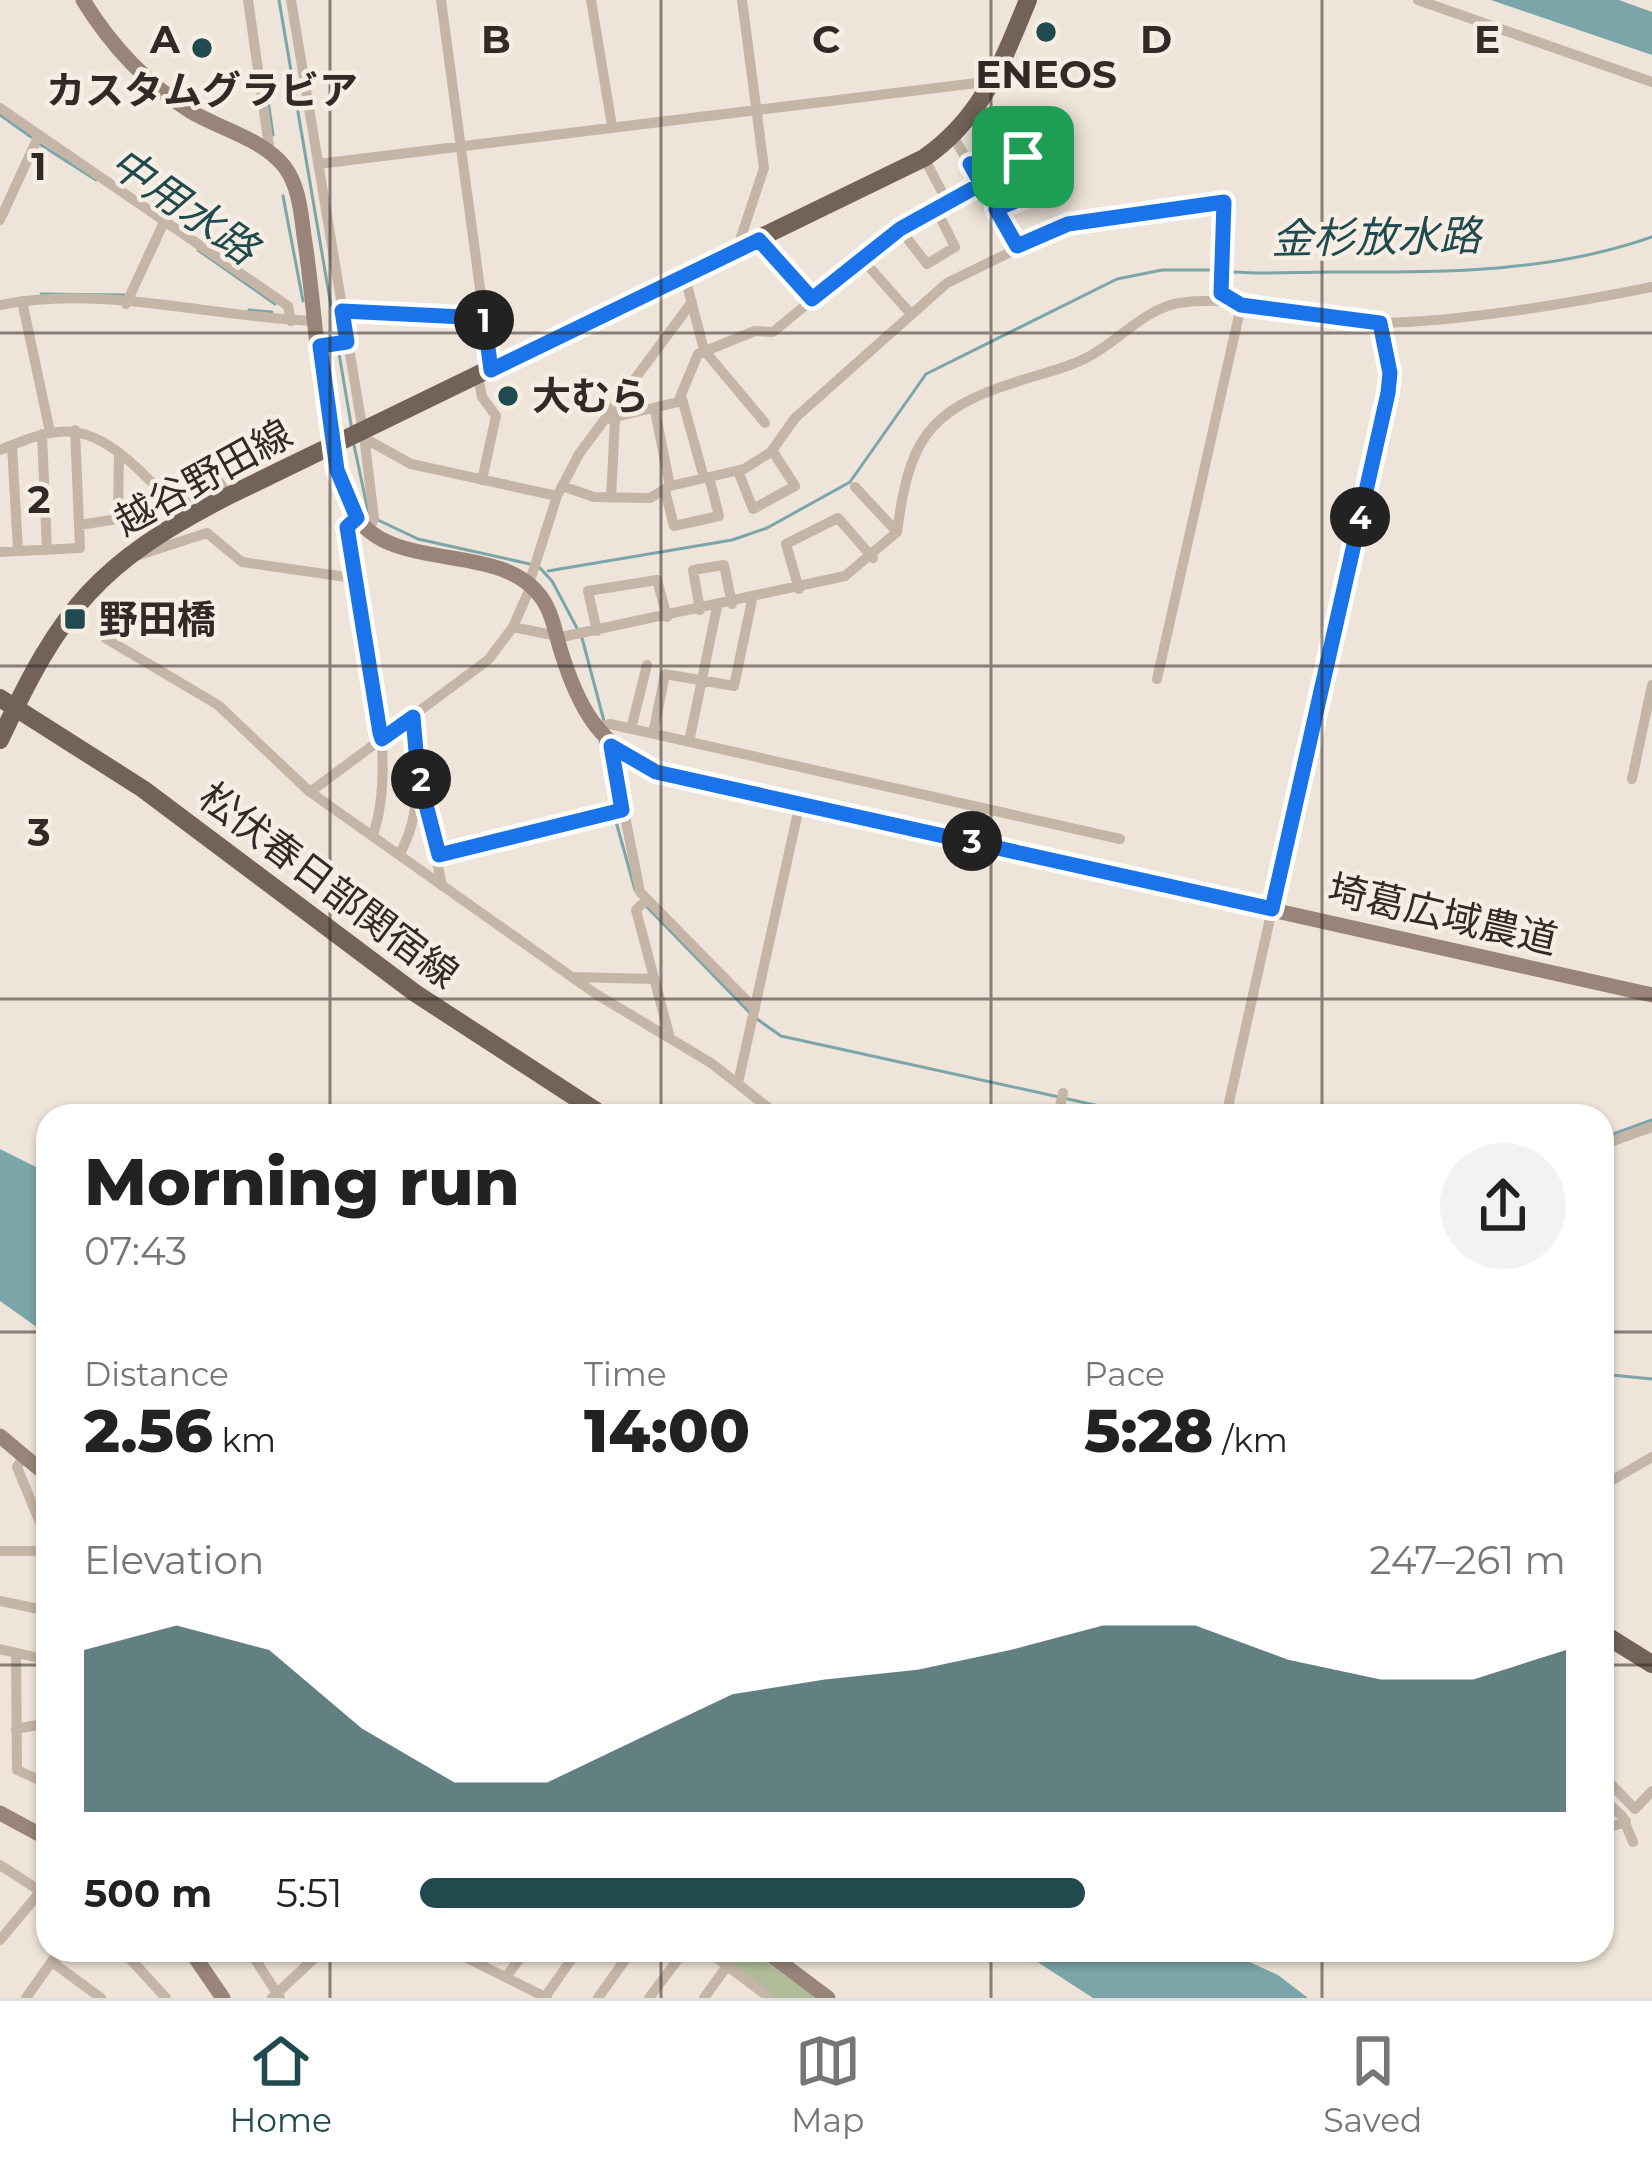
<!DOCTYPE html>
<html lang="en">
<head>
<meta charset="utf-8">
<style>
  :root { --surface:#fff; --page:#f2f2f2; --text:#222; --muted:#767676; --line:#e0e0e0; --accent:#204a4e }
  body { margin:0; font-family:Montserrat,"Noto Sans JP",sans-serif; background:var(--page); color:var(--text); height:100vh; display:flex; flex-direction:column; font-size:45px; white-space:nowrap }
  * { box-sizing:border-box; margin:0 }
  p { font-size:39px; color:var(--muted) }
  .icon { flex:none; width:66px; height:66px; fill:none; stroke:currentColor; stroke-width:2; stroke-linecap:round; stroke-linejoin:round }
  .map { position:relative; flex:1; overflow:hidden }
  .details { position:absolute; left:36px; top:1104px; width:1578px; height:858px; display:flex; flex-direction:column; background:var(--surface); border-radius:36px; box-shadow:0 3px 9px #0004 }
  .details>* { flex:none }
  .pin { position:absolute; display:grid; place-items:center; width:102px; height:102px; color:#fff; margin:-51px; border-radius:24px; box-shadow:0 6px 18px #0006 }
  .km { position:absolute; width:60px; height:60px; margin:-30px; border-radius:50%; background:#222; color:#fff; font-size:33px; line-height:60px; text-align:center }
  .round { display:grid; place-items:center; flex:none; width:126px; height:126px; border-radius:63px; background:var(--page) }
  .headline { display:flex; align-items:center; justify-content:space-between; height:204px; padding:0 48px }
  h1 { font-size:66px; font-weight:800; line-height:90px }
  .metrics { display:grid; grid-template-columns:repeat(3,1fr); gap:18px; height:204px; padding:12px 48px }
  .metrics div { display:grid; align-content:center }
  .metrics b { font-size:60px; font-weight:800 }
  .metrics small { font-size:33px; font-weight:400 }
  .metrics p { font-size:33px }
  .chart { height:336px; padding:24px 48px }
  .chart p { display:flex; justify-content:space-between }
  .chart svg { width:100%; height:216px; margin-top:12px; fill:var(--accent); opacity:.7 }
  ul { padding:0 48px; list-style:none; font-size:39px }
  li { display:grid; grid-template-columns:192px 144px 1fr; align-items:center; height:90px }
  li i { height:30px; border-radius:15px; background:var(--accent) }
  .dock { display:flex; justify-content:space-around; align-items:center; height:168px; border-top:3px solid var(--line); background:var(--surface); font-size:33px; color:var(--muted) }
  .dock a { display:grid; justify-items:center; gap:6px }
  .dock .on { color:var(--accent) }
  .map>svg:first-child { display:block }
  .green { fill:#b0bb9a }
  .water { fill:#7ba5a8 }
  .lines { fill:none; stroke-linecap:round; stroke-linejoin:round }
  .stream { stroke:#7ba5a8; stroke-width:3 }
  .street { stroke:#c4b5a6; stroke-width:10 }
  .secondary { stroke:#988478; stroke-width:15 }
  .primary { stroke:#726259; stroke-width:18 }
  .route-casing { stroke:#fff; stroke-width:24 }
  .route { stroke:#1a73e8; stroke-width:15 }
  .grid { fill:none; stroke:#312a26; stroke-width:3; stroke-opacity:0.55 }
  .poi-dot { fill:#204a4e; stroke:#f6eee4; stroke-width:4.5 }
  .labels { text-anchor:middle; stroke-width:9; stroke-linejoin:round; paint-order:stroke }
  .poi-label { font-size:39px; font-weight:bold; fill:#312a26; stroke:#f6eee4 }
  .street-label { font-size:39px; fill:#312a26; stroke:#f6eee4 }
  .water-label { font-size:42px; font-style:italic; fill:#204a4e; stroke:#f6eee4 }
  .grid-label { font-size:39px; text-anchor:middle; font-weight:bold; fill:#312a26; stroke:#f6eee4; stroke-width:9; stroke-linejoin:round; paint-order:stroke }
</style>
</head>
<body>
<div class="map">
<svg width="1652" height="1998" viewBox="0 0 1652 1998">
  <rect width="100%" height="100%" fill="#eee4d9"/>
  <!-- green -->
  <path class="green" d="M 710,1950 L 750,1950 L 816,1998 L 775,1998 Z"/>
  <!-- water -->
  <path class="water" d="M 1491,0 L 1619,0 L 1652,12 L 1652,55 Z
    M 0,1149 L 48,1173 L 48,1335 L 0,1301 Z
    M 1019,1950 L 1223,1950 L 1278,1975 L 1308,1998 L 1093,1998 Z"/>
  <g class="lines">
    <!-- stream -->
    <path class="stream" d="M 279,0 L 352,430
      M 264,72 L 273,135
      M 0,115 L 31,137
      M 38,143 L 96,180
      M 283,196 L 303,301
      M 198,250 L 275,304
      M 1226,271 C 1262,276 1301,271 1338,272 C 1445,272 1550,273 1652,237
      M 41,294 L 127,295
      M 249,310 L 272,312
      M 354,445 L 369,516
      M 378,520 L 418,539 L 530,564
      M 539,567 L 552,581 L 578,630
      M 548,571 L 732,540 L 767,528 L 850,482 L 926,374 L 1117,279 L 1162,270 L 1216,270
      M 582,638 L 604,721
      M 600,742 L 613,809
      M 615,818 L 635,890
      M 647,907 L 749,1012
      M 757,1019 L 781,1036 L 1059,1097
      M 1068,1099 L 1143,1116
      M 1602,1138 L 1652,1120
      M 1602,1374 L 1652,1379"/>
    <!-- street -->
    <path class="street" d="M 248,0 L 270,153
      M 291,0 L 365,444 L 374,518 L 369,531
      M 441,0 L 491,370
      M 591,0 L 612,126
      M 742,0 L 764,168 L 741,237 L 744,247
      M 1418,0 L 1652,82
      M 0,108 L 288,306 L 291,321
      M 953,136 L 1017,246
      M 924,158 L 948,203
      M 318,164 L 993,81
      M 970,164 L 1027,159 L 1041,191 L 996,209
      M 0,220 L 39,135
      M 900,229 L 927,264 L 955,247 L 936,209
      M 759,240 L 812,299
      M 862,259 L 910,313
      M 685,277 L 704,350 L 765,423
      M 22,301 L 50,432
      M 126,304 L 165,220
      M 0,305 C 102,284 214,318 317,321
      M 342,311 L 484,318
      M 478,376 L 482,397 L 496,416 L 482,480
      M 682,399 L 704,478
      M 655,411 L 670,486
      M 607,419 L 678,402 L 698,354 L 755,331 L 773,332 L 890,236 L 981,184
      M 42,434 L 47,550
      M 364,438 L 411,464 L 557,496
      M 12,445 L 18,551
      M 0,450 C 61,424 86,422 136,467 C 151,481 160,493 180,501 L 220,483 L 228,496
      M 738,471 L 753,509 L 795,486 L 772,450
      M 562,486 L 594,497 L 650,498 L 670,486 L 744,469 L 771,452 L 795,418 L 947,283 L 1068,224 L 1224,202 L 1221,293 L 1239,304
      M 855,487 L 897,532
      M 665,491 L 674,526 L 719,516 L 709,477
      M 611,498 L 615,420
      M 357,518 L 347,527 C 358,621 402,748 373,835
      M 79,525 L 118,519 L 119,453
      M 0,552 L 80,548 L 75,430
      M 139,555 L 207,533 L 242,562 L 353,578
      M 529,584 L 557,496 L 579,454 L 692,302
      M 799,589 L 786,544 L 838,518 L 873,558
      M 700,610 L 693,570 L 724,565 L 732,604
      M 513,627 L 557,636
      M 597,631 L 588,591 L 657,580 L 667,617
      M 105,638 L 218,705 L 310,792 L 596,994 L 711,1063 L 779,1116
      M 557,638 L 845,576 L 897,532 C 909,442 926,410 1016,382 C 1039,374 1065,369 1086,358 C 1118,342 1144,309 1179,303 C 1247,292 1313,324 1379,323 C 1458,322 1574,303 1652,287
      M 1157,679 L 1241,306
      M 594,728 L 610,724 L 1120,839
      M 631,729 L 647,665
      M 653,734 L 665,674 L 734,686 L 752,600
      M 689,742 L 717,607
      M 611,746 L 640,892 L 755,1009
      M 420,777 L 442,886
      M 1632,779 L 1652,685
      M 310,792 L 488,660 L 513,627 L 531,586
      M 399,855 C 423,814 419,762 413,717
      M 439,855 L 622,810
      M 647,899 L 636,910 L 670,1038
      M 573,977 L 653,979
      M 738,1083 L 800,803
      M 1058,1116 L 1063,1093
      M 1226,1116 L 1387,393 L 1390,373 L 1380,323
      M 1602,1145 L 1652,1127
      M 24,1456 L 17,1467 L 48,1542
      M 1602,1486 L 1652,1457
      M 0,1551 L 48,1551
      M 0,1601 L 48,1611
      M 0,1649 L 48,1660
      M 16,1653 L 17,1770 L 48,1784
      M 16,1729 L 48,1723
      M 1602,1775 L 1635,1809 L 1652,1791
      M 1602,1798 L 1622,1816 L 1633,1842
      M 1602,1820 L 1614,1826 L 1626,1821
      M 0,1865 L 48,1896
      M 0,1940 L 41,1891
      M 122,1950 L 166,1998
      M 249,1950 L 280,1998
      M 451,1950 L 547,1998
      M 706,1950 L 770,1998
      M 52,1962 L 101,1998
      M 506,1977 L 526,1950
      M 545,1997 L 578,1950
      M 26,1998 L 60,1950
      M 272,1998 L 323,1950
      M 598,1998 L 632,1950
      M 649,1998 L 685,1950
      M 704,1998 L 727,1966"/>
    <!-- secondary -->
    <path class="secondary" d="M 83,0 C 110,44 146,83 190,111 C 220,129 261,138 284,166 C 299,185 301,213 304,236 C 316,305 321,460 354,514 C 392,575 500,540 541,597 C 552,612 555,631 560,648 C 578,708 598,744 656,772 L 1652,995
      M 0,1436 L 48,1476
      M 0,1813 L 48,1839
      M 190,1950 L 223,1998
      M 764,1950 L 828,1998"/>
    <!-- primary -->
    <path class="primary" d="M 0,698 L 143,789 L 415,993 L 604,1116
      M 0,740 C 61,608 98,563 228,496 L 924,158 C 982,118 1002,63 1028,0
      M 1602,1633 L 1652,1664"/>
  </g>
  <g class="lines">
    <!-- route casing -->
    <g class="route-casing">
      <path id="route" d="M 1023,157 L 1041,191 L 996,209 L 1017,246 L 1068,224 L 1224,202 L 1221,293 L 1241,305 L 1380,323 L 1390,373 L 1388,393 L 1272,909 L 656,772 L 611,746 L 622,810 L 439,855 L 418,774 L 413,717 L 382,739 L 380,733 L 347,527 L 357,518 L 337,470 L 320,346 L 347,342 L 342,311 L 484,318 L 491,370 L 759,240 L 812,299 L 900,229 L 981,184 L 970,164 Z"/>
    </g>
    <!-- route -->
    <use href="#route" class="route"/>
  </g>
  <!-- grid -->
  <path class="grid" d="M 330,0 L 330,1116M 661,0 L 661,1116M 991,0 L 991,1116M 1322,0 L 1322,1116M 0,333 L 1652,333M 0,666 L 1652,666M 0,999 L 1652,999M 0,1332 L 48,1332M 1602,1332 L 1652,1332M 0,1665 L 48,1665M 1602,1665 L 1652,1665M 330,1950 L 330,1998M 661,1950 L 661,1998M 991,1950 L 991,1998M 1322,1950 L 1322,1998"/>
  <!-- markers -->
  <g class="poi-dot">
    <circle cx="1046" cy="32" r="12"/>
    <circle cx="202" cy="48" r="12"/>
    <circle cx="508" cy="396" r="12"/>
    <rect x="63" y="607" width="24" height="24" rx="6"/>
  </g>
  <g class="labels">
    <!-- poi labels -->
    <g class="poi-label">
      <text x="1046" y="88">ENEOS</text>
      <text x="202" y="104">カスタムグラビア</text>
      <text x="532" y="410" text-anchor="start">大むら</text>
      <text x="99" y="633" text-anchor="start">野田橋</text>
    </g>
    <!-- street labels -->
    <g class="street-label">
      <text transform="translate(203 477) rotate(-29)" y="14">越谷野田線</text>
      <text transform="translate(329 885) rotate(37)" y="14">松伏春日部関宿線</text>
      <text transform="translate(1443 914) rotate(13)" y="14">埼葛広域農道</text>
    </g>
    <!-- water labels -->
    <g class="water-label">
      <text transform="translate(184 205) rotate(35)" y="15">中用水路</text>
      <text transform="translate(1376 237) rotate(-1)" y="15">金杉放水路</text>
    </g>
  </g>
  <g class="grid-label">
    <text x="165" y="53">A</text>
    <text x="496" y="53">B</text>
    <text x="826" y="53">C</text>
    <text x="1156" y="53">D</text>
    <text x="1487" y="53">E</text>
    <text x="39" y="180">1</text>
    <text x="39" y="513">2</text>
    <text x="39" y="846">3</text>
  </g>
</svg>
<div class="pin" style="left:1023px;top:157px;background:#1e9e55"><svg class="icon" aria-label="arrive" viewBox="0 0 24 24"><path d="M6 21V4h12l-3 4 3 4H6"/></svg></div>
<b class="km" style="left:484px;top:320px">1</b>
<b class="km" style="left:421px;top:779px">2</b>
<b class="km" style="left:972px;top:841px">3</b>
<b class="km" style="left:1360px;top:517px">4</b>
<section class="details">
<div class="headline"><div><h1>Morning run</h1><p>07:43</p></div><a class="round"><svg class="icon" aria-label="share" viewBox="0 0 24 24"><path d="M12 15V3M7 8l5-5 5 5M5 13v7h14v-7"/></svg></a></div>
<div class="metrics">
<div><p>Distance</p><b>2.56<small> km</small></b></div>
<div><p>Time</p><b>14:00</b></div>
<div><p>Pace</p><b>5:28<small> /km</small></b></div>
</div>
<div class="chart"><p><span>Elevation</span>247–261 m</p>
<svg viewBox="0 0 160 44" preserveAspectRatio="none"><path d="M0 44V11L10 6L20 11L30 27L40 38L50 38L60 29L70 20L80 17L90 15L100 11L110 6L120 6L130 13L140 17L150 17L160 11V44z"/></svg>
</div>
<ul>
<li><b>500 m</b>5:51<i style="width:58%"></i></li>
</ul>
</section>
</div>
<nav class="dock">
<a class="on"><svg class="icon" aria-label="home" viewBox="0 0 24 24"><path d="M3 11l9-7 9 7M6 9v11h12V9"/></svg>Home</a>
<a><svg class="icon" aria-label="map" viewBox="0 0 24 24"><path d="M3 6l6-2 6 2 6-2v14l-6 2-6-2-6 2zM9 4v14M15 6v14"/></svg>Map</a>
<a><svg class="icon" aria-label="saved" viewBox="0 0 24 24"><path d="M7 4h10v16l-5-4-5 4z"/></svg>Saved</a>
</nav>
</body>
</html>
